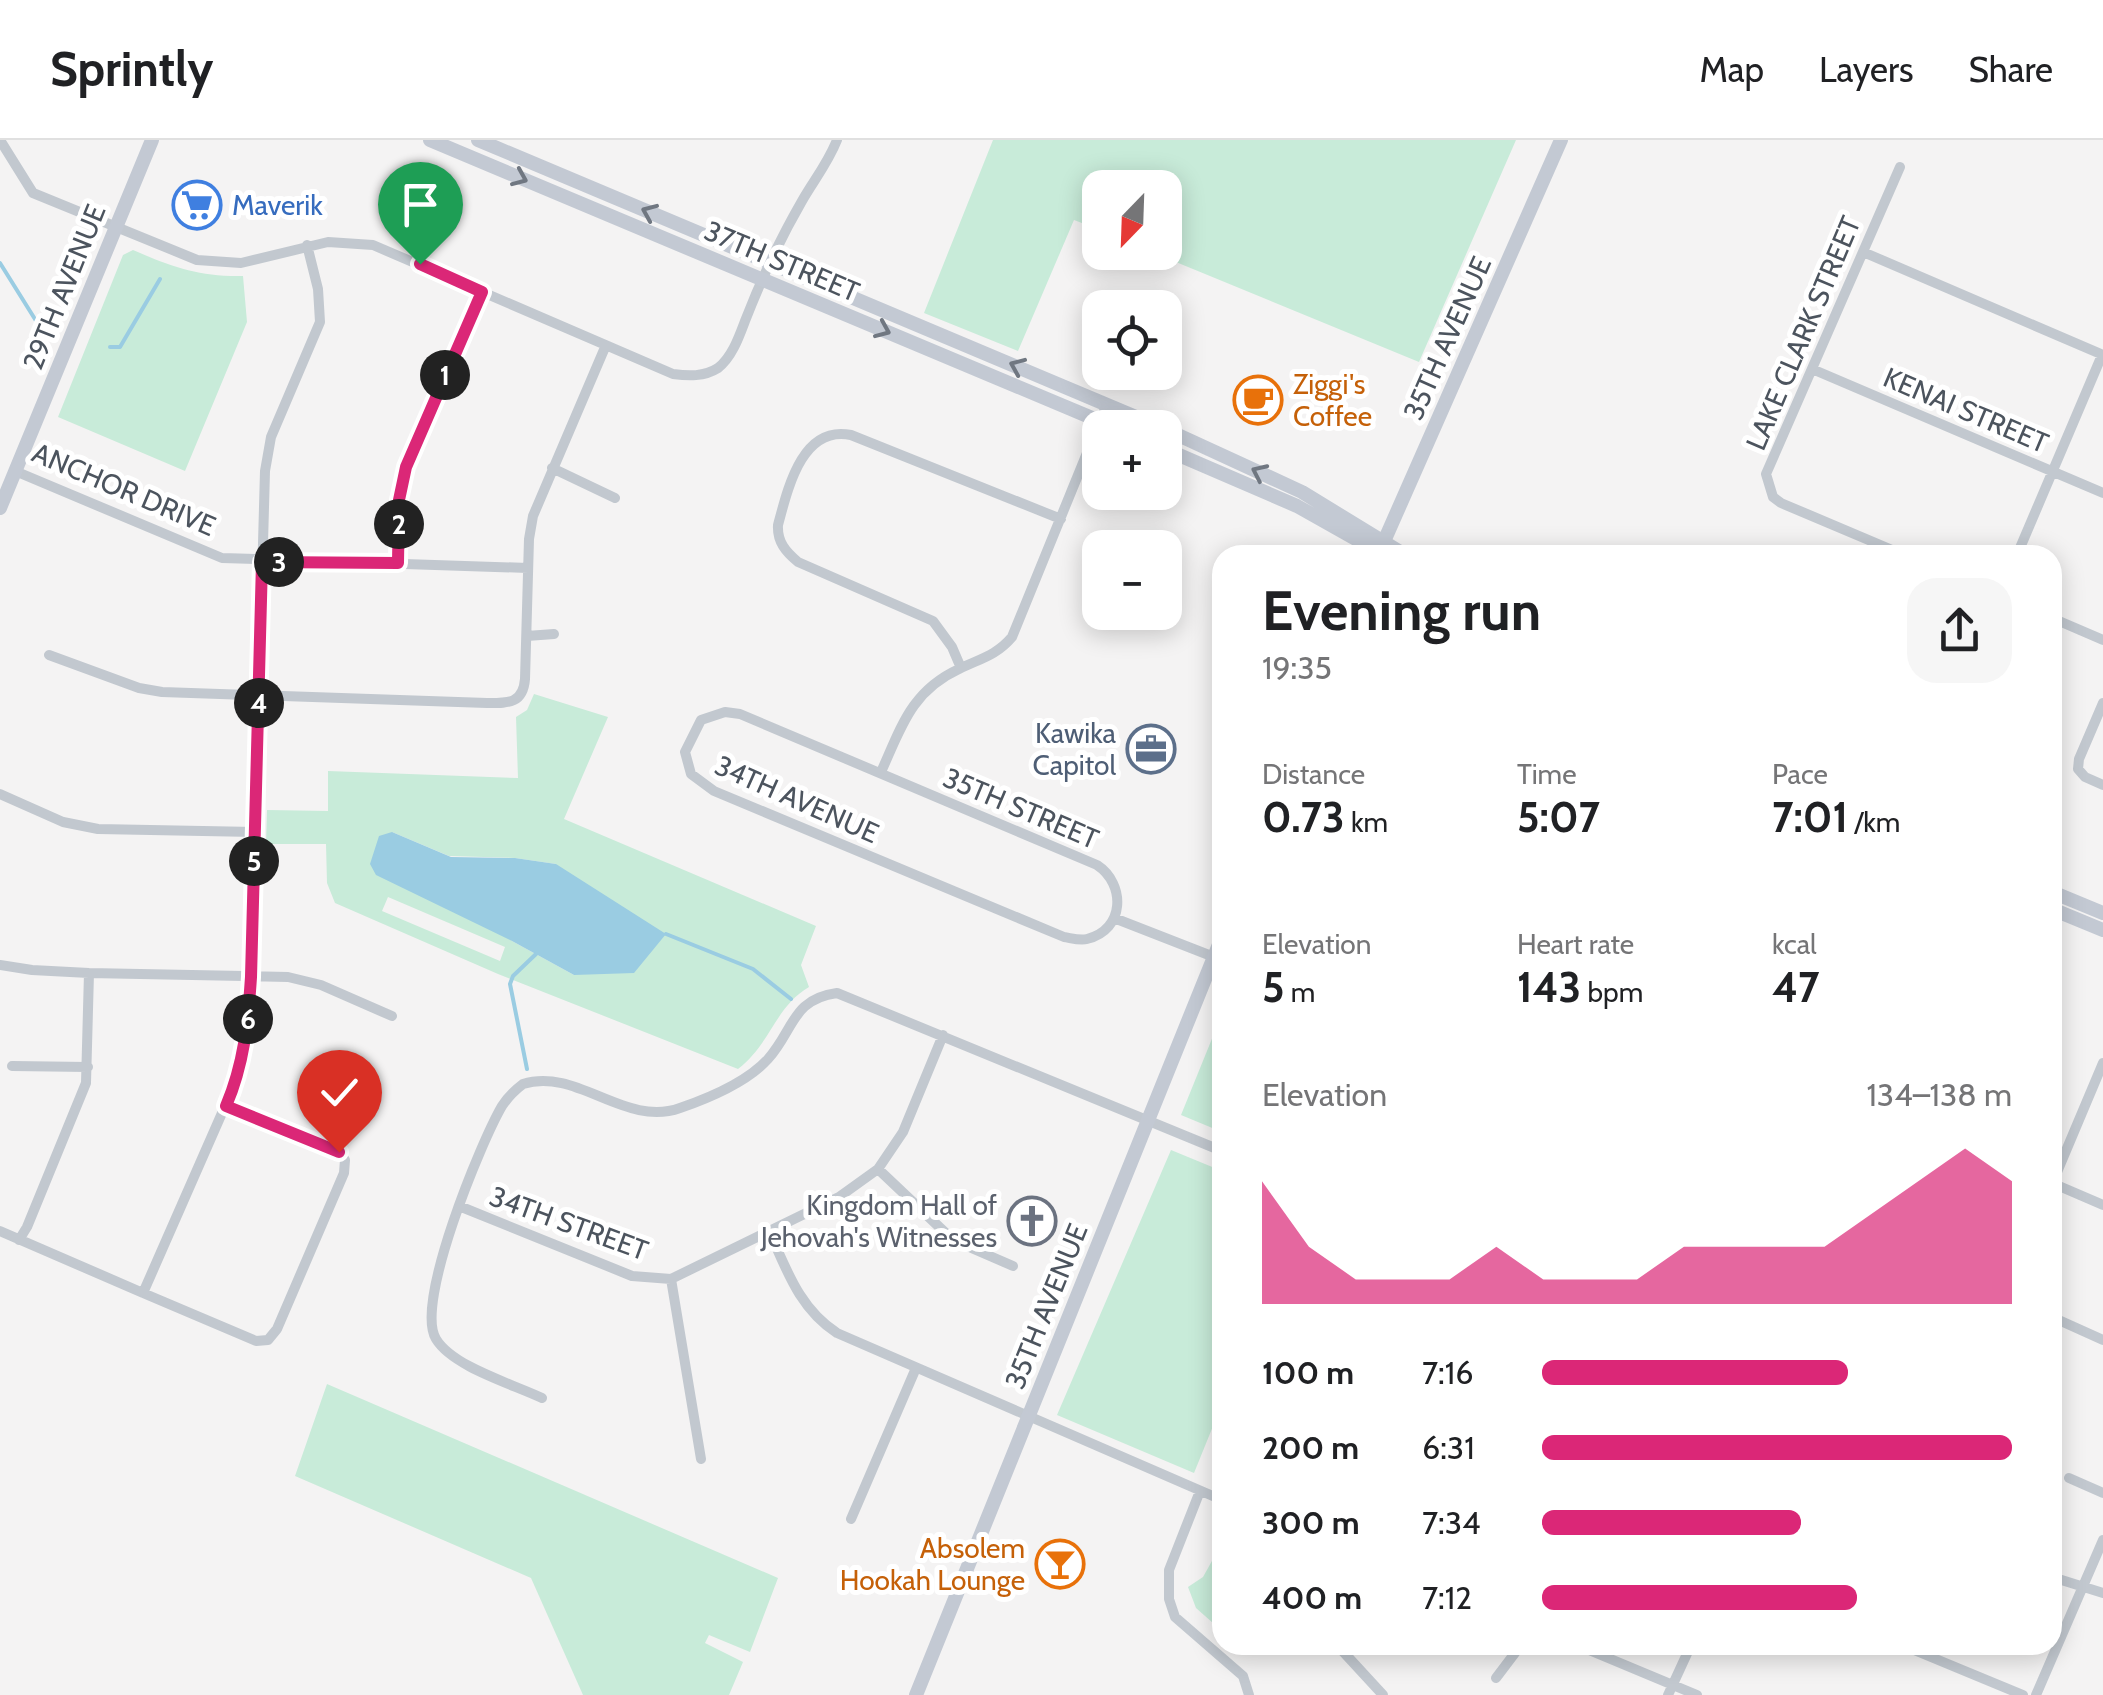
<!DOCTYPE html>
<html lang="en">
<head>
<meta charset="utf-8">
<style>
  :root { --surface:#fff; --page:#f6f6f6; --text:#202124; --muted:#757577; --line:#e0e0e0; --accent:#db2777 }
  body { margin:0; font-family:Cabin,sans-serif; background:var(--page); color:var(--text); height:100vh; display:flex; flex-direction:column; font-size:38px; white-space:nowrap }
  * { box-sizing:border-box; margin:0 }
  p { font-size:32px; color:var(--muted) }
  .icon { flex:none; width:55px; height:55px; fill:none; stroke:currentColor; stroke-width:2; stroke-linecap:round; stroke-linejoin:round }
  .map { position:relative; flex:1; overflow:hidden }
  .drawer { position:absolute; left:1212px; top:405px; width:850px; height:1110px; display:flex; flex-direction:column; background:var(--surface); border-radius:30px; box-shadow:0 5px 25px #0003 }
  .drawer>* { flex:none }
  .needle { width:65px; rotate:203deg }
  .fabs { position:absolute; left:1082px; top:30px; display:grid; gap:20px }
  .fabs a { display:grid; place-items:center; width:100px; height:100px; border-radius:20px; background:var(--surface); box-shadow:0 5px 25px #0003; font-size:50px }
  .pin { position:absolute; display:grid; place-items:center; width:85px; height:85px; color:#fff; margin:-102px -42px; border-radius:50% 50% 50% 0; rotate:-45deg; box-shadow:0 0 10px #0007 }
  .pin .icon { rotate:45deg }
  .km { position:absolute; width:50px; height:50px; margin:-25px; border-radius:50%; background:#222; color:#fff; font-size:28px; line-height:50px; text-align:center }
  .round { display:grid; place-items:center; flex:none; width:105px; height:105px; border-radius:30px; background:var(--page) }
  .head { display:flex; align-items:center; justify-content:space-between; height:170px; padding:0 50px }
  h1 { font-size:55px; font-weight:700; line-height:75px }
  .figures { display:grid; grid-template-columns:repeat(3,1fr); gap:15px; height:170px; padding:10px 50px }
  .figures div { display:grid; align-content:center }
  .figures b { font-size:42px; font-weight:700 }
  .figures small { font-size:28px; font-weight:400 }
  .figures p { font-size:28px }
  .chart { height:280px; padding:20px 50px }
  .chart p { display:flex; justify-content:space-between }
  .chart svg { width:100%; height:180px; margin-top:10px; fill:var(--accent); opacity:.7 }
  ul { padding:0 50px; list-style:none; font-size:32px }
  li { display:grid; grid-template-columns:160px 120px 1fr; align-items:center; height:75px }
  li i { height:25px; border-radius:12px; background:var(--accent) }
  header { display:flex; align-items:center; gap:60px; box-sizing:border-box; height:140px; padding:0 50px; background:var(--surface); border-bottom:2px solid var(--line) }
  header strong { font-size:48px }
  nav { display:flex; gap:55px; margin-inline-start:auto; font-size:35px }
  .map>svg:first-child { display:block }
  .green { fill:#c8ebd9; fill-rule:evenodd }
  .water { fill:#9acce2 }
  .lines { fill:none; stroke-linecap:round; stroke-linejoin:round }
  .stream { stroke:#9acce2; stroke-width:4 }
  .street { stroke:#c2c8cf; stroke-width:10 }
  .secondary { stroke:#c3c9d3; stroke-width:14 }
  .oneway { stroke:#707781 }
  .route-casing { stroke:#fff; stroke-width:20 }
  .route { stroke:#db2777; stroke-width:12 }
  .labels { text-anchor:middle; stroke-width:10; stroke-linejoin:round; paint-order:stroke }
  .shop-label { font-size:28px; fill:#366cbe; stroke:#fff; text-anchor:start }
  .street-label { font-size:28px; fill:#4c545e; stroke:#fff }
  .food-label { font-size:28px; fill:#c56008; stroke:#fff; text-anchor:start }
  .service-label { font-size:28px; fill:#4e5e75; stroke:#fff; text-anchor:end }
  .worship-label { font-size:28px; fill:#5b616d; stroke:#fff; text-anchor:end }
</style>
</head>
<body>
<header>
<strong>Sprintly</strong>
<nav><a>Map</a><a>Layers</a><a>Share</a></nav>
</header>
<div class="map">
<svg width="2103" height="1555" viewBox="0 0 2103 1555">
  <rect width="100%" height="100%" fill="#f4f3f3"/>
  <!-- green -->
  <path class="green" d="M 993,0 L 1516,0 L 1419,222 L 1154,113 L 1165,112 L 1165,48 L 1100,48 L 1100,90 L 1074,80 L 1018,211 L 924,173 Z
    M 133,110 C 172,127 200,137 243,136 L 247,182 L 185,331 L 58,277 L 123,115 Z
    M 534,554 L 608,577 L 564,679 L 816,786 L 801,825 L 809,847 C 775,867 772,902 738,929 L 498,834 L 335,763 L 327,743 L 326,704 L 266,704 L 267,670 L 328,671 L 328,631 L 518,638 L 516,577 L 527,570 ZM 392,692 L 449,716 L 515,718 L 556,724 L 574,835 L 512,801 ZM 388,757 L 505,807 L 500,821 L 382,771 Z
    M 1222,874 L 1222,992 L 1181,975 Z
    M 1171,1010 L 1222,1031 L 1222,1264 L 1194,1333 L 1057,1275 Z
    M 327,1244 L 778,1438 L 750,1512 L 709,1495 L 705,1503 L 743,1522 L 729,1555 L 583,1555 L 531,1438 L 295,1336 Z
    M 1222,1403 L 1222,1491 L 1196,1468 L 1188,1447 L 1203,1437 Z"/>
  <!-- water -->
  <path class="water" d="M 392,692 L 451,717 L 515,718 L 556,724 L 666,794 L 634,833 L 574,835 L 512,801 L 376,735 L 370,724 L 379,696 Z"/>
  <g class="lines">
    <!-- stream -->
    <path class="stream" d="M 0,123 L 43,192
      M 110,207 L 120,207 L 160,139
      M 666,794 L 753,829 L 791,859
      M 527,929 L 510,844 L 513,836 L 536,814"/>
    <!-- street -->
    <path class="street" d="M 0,0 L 33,53 L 197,120 L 241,123 L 328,102 L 373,105 L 673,234 C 688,236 704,237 718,228 C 732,217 739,197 745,181 C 761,140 780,99 802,61 C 814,40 828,23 837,0
      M 1900,27 L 1766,334 L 1773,357 L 1781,363 L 1904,415
      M 1863,112 L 2103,215
      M 1812,229 L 2103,353
      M 552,328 L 615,358
      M 15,331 L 222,418 L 528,428
      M 2017,415 L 2102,215
      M 398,423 L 399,360 L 406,327 L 482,151
      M 2052,478 L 2103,500
      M 527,496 L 554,494
      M 49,515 L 139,548 L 162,552 L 487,563 C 508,563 523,564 525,539 L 529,399 L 533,376 L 606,205
      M 961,528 L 952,507 L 933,481 L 798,422 C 786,412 777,402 778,385 C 788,348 802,285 851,295 L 1061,379
      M 2103,563 L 2079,619 L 2078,629 L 2085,637 L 2103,645
      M 725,572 L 740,574 L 1097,725 C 1126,744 1125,790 1087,799 C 1080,801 1071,798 1064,797 L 714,651 L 691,634 L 685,612 L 701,580 Z
      M 881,632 C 901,588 911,551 959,529 C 979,519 996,516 1012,497 L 1107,264
      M 0,654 L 63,682 L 98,689 L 255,692
      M 1114,778 L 1214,817
      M 0,825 L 32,830 L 89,833 L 288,837 L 321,845 L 392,876
      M 12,926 L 88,927
      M 878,1029 L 953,1100 L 1013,1126
      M 2052,1043 L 2103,1065
      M 2052,1044 L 2103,923
      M 459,1066 L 632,1136 L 671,1139 L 839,1057 L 878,1029 L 903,992 L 943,895
      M 0,1091 L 143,1153 L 240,932 L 247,899 L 251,837 L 265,331 L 271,297 L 320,182 L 318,149 L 307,105
      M 770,1093 C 787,1131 800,1169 837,1193 L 1222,1360
      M 19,1100 L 27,1087 L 86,943 L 89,833
      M 671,1139 L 701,1319
      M 143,1153 L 256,1201 L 268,1200 L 277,1189 L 344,1033 L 345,1020 L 339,1011 L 226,966
      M 2052,1177 L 2103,1200
      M 542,1258 C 513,1244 453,1227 436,1199 C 414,1164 481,1002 502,966 C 508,957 515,950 523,944 C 577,927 625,988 680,968 C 709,958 747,942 768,919 C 794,890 792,859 837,853 L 1222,1011
      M 2069,1338 L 2103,1353
      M 1200,1351 L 1169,1430 L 1169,1459 L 1175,1477 L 1243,1536 L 1249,1555
      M 851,1379 L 916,1228
      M 2052,1437 L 2103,1453
      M 1337,1505 L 1383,1555
      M 1577,1505 L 1697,1555
      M 1902,1505 L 2023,1555
      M 1496,1538 L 1521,1505
      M 1668,1555 L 1691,1505
      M 2036,1555 L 2103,1400"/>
    <!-- secondary -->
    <path class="secondary" d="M 430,0 L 1116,288
      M 478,0 L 1162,288
      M 1165,289 L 1302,352 L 1405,415
      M 1165,309 L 1297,366 L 1384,415
      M 0,368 L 152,0
      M 1378,415 L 1561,0
      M 2052,752 L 2103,773
      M 2052,769 L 2103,790
      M 916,1555 L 1222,797"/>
  </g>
  <!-- one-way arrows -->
  <defs><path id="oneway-chevron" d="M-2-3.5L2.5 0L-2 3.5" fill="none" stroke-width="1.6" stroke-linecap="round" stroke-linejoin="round" transform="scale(2.5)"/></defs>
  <g class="oneway">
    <use href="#oneway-chevron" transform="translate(520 38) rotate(23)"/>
    <use href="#oneway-chevron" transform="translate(649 72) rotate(-157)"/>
    <use href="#oneway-chevron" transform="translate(883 190) rotate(23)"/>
    <use href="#oneway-chevron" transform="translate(1017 226) rotate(-157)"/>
    <use href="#oneway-chevron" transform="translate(1259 332) rotate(-155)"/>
  </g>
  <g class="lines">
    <!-- route casing -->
    <g class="route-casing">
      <path id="route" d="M 339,1012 L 226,966 C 244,924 248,883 251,837 L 262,422 L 398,423 L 399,360 L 406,327 L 482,152 L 420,124"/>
    </g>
    <!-- route -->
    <use href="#route" class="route"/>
  </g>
  <!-- icons -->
  <defs>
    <g id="supermarket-ring" transform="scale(2.5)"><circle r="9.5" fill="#fff" stroke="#3f7fe0" stroke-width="1.5"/><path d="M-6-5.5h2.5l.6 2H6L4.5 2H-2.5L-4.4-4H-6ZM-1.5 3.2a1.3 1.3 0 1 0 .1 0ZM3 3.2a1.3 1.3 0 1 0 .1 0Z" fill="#3f7fe0"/></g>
    <g id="cafe-ring" transform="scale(2.5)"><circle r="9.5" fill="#fff" stroke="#e8710a" stroke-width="1.5"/><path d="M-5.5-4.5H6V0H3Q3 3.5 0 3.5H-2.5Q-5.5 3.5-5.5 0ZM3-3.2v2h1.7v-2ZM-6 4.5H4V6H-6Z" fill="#e8710a"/></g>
    <g id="office-ring" transform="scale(2.5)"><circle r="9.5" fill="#fff" stroke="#5c6f8a" stroke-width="1.5"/><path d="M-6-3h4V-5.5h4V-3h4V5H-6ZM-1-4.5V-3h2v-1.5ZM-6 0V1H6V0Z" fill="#5c6f8a"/></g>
    <g id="church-ring" transform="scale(2.5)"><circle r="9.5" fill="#fff" stroke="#6b7280" stroke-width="1.5"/><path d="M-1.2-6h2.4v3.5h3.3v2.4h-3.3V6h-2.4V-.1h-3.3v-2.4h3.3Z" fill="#6b7280"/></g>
    <g id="bar-ring" transform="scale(2.5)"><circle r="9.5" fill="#fff" stroke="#e8710a" stroke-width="1.5"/><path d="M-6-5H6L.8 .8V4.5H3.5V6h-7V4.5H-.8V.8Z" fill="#e8710a"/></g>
  </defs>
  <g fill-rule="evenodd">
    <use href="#supermarket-ring" x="197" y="65"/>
    <use href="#cafe-ring" x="1258" y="260"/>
    <use href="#office-ring" x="1151" y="609"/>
    <use href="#church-ring" x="1032" y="1081"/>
    <use href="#bar-ring" x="1060" y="1424"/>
  </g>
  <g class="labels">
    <!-- shop labels -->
    <g class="shop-label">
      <text x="232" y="75">Maverik</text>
    </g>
    <!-- street labels -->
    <g class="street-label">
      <text transform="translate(782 121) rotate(23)" y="10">37TH STREET</text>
      <text transform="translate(64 147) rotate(-68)" y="10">29TH AVENUE</text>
      <text transform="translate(1803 193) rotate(-67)" y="10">LAKE CLARK STREET</text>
      <text transform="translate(1447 198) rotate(-66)" y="10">35TH AVENUE</text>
      <text transform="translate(1966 270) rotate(23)" y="10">KENAI STREET</text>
      <text transform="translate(124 349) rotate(23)" y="10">ANCHOR DRIVE</text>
      <text transform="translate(797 659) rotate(24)" y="10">34TH AVENUE</text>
      <text transform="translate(1021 668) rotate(23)" y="10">35TH STREET</text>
      <text transform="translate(569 1083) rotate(20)" y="10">34TH STREET</text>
      <text transform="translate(1046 1166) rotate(-68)" y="10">35TH AVENUE</text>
    </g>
    <!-- food labels -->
    <g class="food-label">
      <text x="1293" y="254">Ziggi's<tspan x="1293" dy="32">Coffee</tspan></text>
      <text x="1025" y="1418" text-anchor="end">Absolem<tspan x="1025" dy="32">Hookah Lounge</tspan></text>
    </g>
    <!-- service labels -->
    <g class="service-label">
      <text x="1116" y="603">Kawika<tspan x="1116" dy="32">Capitol</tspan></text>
    </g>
    <!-- worship labels -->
    <g class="worship-label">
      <text x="997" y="1075">Kingdom Hall of<tspan x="997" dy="32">Jehovah's Witnesses</tspan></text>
    </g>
  </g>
</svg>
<div class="fabs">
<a><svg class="needle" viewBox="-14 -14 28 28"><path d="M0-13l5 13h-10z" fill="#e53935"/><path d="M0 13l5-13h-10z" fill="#757577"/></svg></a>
<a><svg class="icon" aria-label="locate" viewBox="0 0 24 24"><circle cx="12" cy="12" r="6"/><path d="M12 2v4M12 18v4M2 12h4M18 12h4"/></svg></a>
<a>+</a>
<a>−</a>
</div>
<div class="pin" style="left:420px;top:124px;background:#1e9e55"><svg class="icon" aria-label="arrive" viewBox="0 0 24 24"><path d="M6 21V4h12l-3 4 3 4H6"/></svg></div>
<div class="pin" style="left:339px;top:1012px;background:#d93025"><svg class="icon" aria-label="check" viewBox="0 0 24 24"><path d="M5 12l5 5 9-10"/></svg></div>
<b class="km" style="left:445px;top:235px">1</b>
<b class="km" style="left:399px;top:384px">2</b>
<b class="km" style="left:279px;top:422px">3</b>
<b class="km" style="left:259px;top:563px">4</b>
<b class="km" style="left:254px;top:721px">5</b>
<b class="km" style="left:248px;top:879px">6</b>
<section class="drawer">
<div class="head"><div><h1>Evening run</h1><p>19:35</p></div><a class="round"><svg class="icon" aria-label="share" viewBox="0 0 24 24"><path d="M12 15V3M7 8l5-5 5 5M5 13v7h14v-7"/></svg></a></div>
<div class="figures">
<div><p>Distance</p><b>0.73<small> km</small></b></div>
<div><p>Time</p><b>5:07</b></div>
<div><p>Pace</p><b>7:01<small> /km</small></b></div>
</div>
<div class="figures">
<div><p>Elevation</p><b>5<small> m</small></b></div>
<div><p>Heart rate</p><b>143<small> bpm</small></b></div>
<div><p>kcal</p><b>47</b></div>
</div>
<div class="chart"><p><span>Elevation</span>134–138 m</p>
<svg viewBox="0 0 160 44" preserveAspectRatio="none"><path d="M0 44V14L10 30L20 38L30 38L40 38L50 30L60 38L70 38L80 38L90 30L100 30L110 30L120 30L130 22L140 14L150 6L160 14V44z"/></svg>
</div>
<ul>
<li><b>100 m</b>7:16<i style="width:65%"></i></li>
<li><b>200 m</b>6:31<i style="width:100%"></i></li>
<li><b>300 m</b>7:34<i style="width:55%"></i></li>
<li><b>400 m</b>7:12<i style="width:67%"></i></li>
</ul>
</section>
</div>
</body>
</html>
